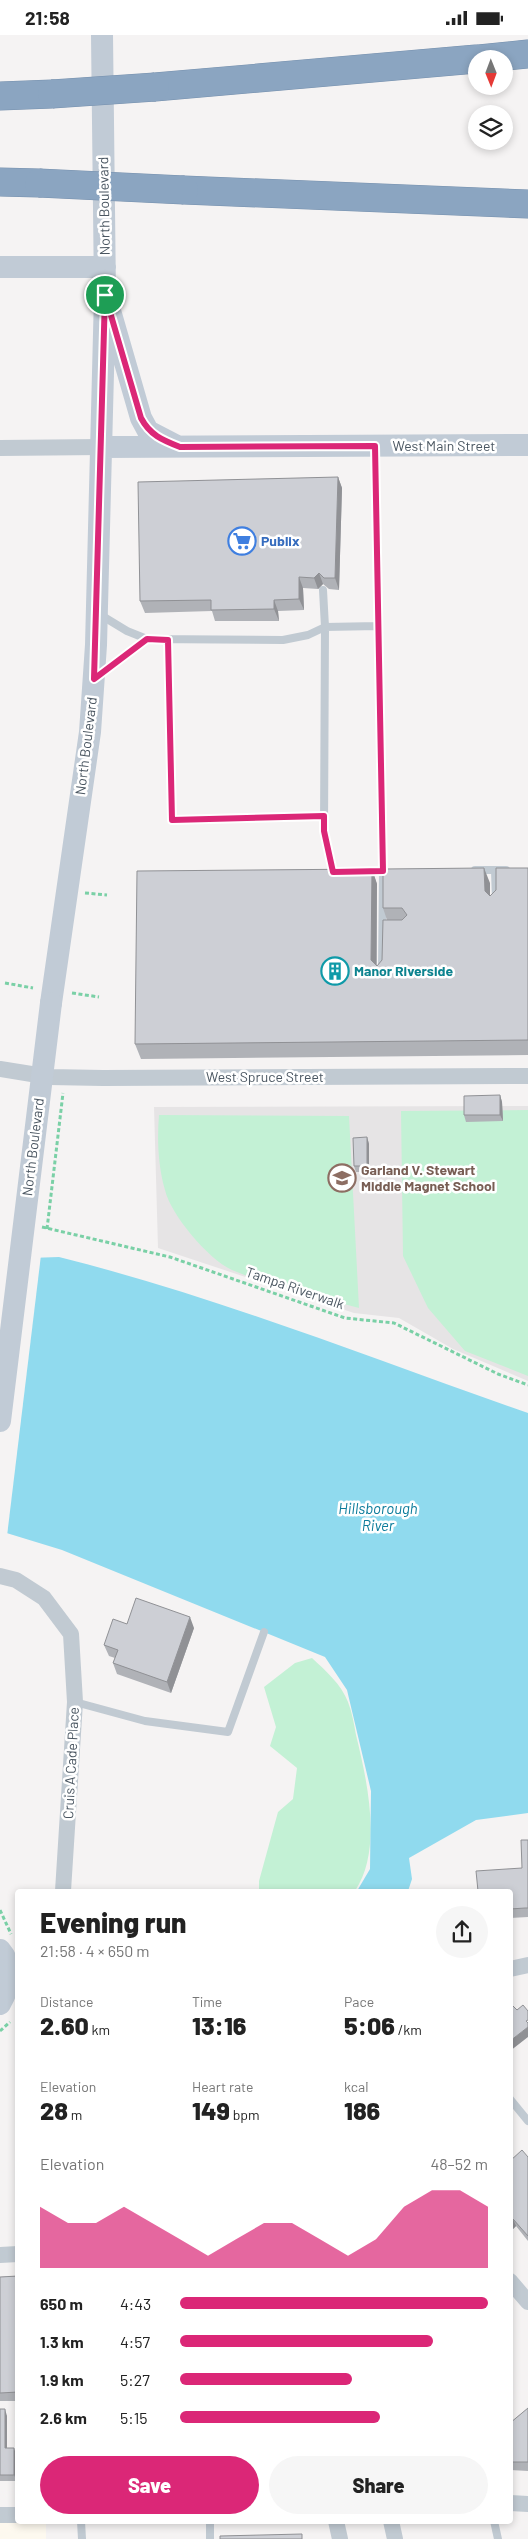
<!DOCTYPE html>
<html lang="en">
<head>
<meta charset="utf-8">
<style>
  :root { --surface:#fff; --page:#f6f6f6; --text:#222; --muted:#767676; --accent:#db2777 }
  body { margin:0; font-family:Barlow,sans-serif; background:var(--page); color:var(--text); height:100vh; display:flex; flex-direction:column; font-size:19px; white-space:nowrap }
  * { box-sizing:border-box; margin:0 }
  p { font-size:16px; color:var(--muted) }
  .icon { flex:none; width:28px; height:28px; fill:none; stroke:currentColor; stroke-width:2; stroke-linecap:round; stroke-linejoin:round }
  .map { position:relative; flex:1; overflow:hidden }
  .sheet { position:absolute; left:15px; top:1854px; width:498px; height:635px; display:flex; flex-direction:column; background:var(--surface); border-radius:5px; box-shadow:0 2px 8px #0003 }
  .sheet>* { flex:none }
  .needle { width:32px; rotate:179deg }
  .controls { position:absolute; left:468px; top:15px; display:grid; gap:10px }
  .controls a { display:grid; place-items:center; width:45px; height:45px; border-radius:50%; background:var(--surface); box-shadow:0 2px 8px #0003; font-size:25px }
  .pin { position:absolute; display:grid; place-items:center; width:42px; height:42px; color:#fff; margin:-21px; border:2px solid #fff; border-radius:50%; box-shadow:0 1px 5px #0007 }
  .round { display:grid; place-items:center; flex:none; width:52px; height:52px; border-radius:26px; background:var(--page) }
  .head { display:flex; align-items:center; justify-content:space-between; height:85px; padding:0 25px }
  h1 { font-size:28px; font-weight:800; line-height:38px }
  .metrics { display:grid; grid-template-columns:repeat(3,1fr); gap:8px; height:85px; padding:5px 25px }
  .metrics div { display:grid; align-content:center }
  .metrics b { font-size:25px; font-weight:800 }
  .metrics small { font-size:14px; font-weight:400 }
  .metrics p { font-size:14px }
  .chart { height:140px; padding:10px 25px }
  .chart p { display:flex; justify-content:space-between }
  .chart svg { width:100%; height:90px; margin-top:5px; fill:var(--accent); opacity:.7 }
  .cta { display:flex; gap:10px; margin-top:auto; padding:10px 25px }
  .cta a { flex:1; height:58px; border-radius:30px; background:var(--accent); color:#fff; font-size:20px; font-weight:800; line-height:58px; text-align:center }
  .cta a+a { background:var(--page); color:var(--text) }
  ul { padding:0 25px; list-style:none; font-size:16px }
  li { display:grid; grid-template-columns:80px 60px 1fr; align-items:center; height:38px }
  li i { height:12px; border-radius:6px; background:var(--accent) }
  .status { display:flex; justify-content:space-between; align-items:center; height:35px; padding:0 25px; background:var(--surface); direction:ltr }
  .status svg { height:14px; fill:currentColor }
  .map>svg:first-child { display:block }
  .commercial { fill:#fdf9ef }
  .education { fill:#e6e4e5 }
  .green { fill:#c3f1d5 }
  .water { fill:#90daee }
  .pier { fill:#f5f3f3 }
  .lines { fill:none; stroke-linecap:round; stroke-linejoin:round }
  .highway-casing { stroke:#7690ad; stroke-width:29 }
  .path { stroke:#7ad0a6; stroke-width:3; stroke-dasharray:4 2.5; stroke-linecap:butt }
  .lane { stroke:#c1cad2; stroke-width:8 }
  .street { stroke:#c1cad2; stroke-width:16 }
  .secondary { stroke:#c1cbd6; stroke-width:22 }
  .highway { stroke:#8ba5c1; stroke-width:28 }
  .highway-bridge-casing { stroke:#7690ad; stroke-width:29; stroke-linecap:butt }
  .secondary-bridge { stroke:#c1cbd6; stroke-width:22 }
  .highway-bridge { stroke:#8ba5c1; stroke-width:28 }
  .wall { fill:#b0b2b7 }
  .shaded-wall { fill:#909195 }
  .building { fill:#cdcfd5; stroke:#909195 }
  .route-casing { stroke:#fff; stroke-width:10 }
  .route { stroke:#db2777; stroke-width:6 }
  .labels { text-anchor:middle; stroke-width:5; stroke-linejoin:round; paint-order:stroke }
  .street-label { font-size:14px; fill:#4a5661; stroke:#fff }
  .shop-label { font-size:14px; font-weight:bold; fill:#366cbe; stroke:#fff; text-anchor:start }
  .culture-label { font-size:14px; font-weight:bold; fill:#0d838f; stroke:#fff; text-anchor:start }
  .education-label { font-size:14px; font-weight:bold; fill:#785e54; stroke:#fff; text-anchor:start }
  .water-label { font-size:15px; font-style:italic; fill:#0c7c9b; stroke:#fff }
</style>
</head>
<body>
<div class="status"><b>21:58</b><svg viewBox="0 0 49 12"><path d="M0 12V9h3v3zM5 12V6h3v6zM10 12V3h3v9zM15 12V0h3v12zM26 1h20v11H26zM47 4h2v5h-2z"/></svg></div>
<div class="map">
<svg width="528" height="2504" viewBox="0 0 528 2504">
  <rect width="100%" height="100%" fill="#f5f3f3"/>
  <!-- commercial -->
  <path class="commercial" d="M 0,2484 L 46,2486 L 46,2504 L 0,2504 Z"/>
  <!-- education -->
  <path class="education" d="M 528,1071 L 528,1346 L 453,1314 L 399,1283 L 354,1278 L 158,1213 L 154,1072 Z"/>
  <!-- green -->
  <path class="green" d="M 528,1075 L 528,1341 L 465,1316 L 428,1273 L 403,1221 L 401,1076 Z
    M 159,1080 L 349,1081 L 359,1273 C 317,1262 272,1252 232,1235 C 208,1224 171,1180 165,1155 C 158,1131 157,1104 159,1080 Z
    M 312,1623 C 326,1636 341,1649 348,1667 C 352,1677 354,1689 356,1700 C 367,1745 383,1815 355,1856 L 259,1856 L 259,1846 L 278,1777 L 293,1764 L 297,1733 L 270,1711 L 276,1692 L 264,1652 L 295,1628 Z"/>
  <!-- water -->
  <path class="water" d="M 59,1222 C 219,1262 373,1324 528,1378 L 528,1778 L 476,1785 L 409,1823 L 412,1844 L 408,1856 L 357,1856 L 370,1834 L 371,1756 L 347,1655 L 325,1622 L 62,1515 L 0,1496 L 0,1224 Z"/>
  <!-- pier -->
  <path class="pier" d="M 41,1220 L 7,1501 L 0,1499 L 0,1221 Z"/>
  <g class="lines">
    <!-- highway casing -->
    <g class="highway-casing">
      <path id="highway" d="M 479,24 L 528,19
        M 155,52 L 476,24
        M 0,61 L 52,59
        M 0,147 L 39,148
        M 184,155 L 528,169"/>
    </g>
    <!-- path -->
    <path class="path" d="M 85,858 L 107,860
      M 5,948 L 33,953
      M 72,958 L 99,962
      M 42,1192 L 170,1222 L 345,1283 L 394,1288 L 498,1339 L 528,1350
      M 47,1194 L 63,1058
      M 0,1875 L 11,1899
      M 0,1996 L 10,1987"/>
    <!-- lane -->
    <path class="lane" d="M 375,413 L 383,837 L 382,934
      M 99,579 L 127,596 L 147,604 L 283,605 L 308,600 L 325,592 L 323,555
      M 168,605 L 172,785 L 324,781
      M 99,640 L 147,604
      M 475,835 L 506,835
      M 495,835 L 496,866
      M 339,837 L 333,837 L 324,796 L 325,592 L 378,591
      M 75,1667 L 145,1686 L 228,1697 L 264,1597
      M 510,2064 L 528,2086
      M 81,2486 L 82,2504
      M 210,2486 L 210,2504
      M 494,2486 L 498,2504"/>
    <!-- street -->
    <path class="street" d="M 0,413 L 101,412
      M 0,1034 L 50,1042 L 103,1043 L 528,1041
      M 0,1541 L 16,1545 L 44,1563 L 71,1599 L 75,1667 L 63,1856
      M 510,1934 L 528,1930
      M 0,2220 L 18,2219
      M 510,2246 L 528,2267
      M 510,2468 L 528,2469
      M 0,2480 L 18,2480
      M 336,2486 L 340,2504
      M 391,2486 L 395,2504"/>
    <!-- secondary -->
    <path class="secondary" d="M 0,232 L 105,232
      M 111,279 L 141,383 L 148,396 L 175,410
      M 101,412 L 528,410
      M 51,968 L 90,697 L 96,610 L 105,260 L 102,0
      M 0,1915 C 14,1931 10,1952 0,1969"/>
    <!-- highway -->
    <use href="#highway" class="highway"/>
    <!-- highway-bridge casing -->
    <g class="highway-bridge-casing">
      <path id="highway-bridge" d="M 52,59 L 155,52
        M 39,148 L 184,155"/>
    </g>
    <!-- secondary-bridge -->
    <path class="secondary-bridge" d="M 0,1386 L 51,968"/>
    <!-- highway-bridge -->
    <use href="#highway-bridge" class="highway-bridge"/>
  </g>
  <!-- wall -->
  <path class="wall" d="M 338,442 L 342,453 L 339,555 L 329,554 L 323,549 L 318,554 L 303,553 L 304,575 L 278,576 L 279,586 L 215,586 L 212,576 L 145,578 L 140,566 Z
    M 528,833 L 528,1020 L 141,1024 L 135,1009 L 372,834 L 377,849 L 377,931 L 382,925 L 387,885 L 383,873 L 490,848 L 490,861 Z
    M 500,1060 L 502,1067 L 503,1086 L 466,1087 L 464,1080 Z
    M 367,1102 L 369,1109 L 369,1137 L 356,1137 L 354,1131 Z
    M 127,1589 L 194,1593 L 171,1658 L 117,1639 L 113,1628 L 115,1623 L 109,1621 L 104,1610 Z
    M 528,1805 L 528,1882 L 510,1883 L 510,1856 L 522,1833 Z
    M 528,2122 L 528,2206 L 516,2191 L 511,2196 L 510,2195 L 510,2126 Z
    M 18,2241 L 18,2366 L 0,2366 L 0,2242 Z
    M 528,2373 L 528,2436 L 510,2435 L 510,2388 Z
    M 0,2374 L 7,2381 L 7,2413 L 16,2419 L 17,2446 L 0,2446 Z"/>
  <!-- shaded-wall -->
  <path class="shaded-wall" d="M 338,442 L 342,453 L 339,555 L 335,543 Z
    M 319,538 L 323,549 L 318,554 L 314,543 Z
    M 299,542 L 303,553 L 304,575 L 299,564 Z
    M 274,565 L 278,576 L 279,586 L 274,574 Z
    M 484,833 L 490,848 L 490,871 L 485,856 Z
    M 372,834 L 377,849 L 376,940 L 371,925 Z
    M 500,1060 L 502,1067 L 503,1086 L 500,1080 Z
    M 367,1102 L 369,1109 L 369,1137 L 367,1131 Z
    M 190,1582 L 194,1593 L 171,1658 L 167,1647 Z
    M 528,1992 L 528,2002 L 510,2016 L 510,2006 Z
    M 513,2184 L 516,2191 L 511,2196 L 510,2193 L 510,2186 Z
    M 5,2374 L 7,2381 L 7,2419 L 5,2413 Z
    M 14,2413 L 16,2419 L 17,2446 L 14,2440 Z"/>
  <!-- building -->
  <path class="building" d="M 338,442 L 335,543 L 324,543 L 319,538 L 314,543 L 299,542 L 299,564 L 274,565 L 274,574 L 211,575 L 211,565 L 140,566 L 138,447 Z
    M 484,833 L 485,856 L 490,861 L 496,855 L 496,833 L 528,833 L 528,1005 L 135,1009 L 137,836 L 372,834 L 371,925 L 377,931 L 382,925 L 383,885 L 402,885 L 407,880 L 402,873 L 383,873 L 383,834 Z
    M 500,1060 L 500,1080 L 464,1080 L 464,1061 Z
    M 367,1102 L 367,1131 L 354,1131 L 353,1103 Z
    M 136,1563 L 190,1582 L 167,1647 L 113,1628 L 118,1615 L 104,1610 L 113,1584 L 127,1589 Z
    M 521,1805 L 528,1805 L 528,1873 L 525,1873 L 510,1874 L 510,1856 L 478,1856 L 476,1836 L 522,1833 Z
    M 523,1970 L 528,1976 L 528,1985 L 526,1986 L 528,1988 L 528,1992 L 510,2006 L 510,1974 L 513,1971 L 517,1975 Z
    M 522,2115 L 528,2122 L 528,2201 L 513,2184 L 510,2186 L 510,2126 Z
    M 18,2241 L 18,2357 L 0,2358 L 0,2242 Z
    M 528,2373 L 528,2427 L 510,2427 L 510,2388 Z
    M 0,2374 L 5,2374 L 5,2413 L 14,2413 L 14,2440 L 0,2440 Z
    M 302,2499 L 302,2504 L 220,2504 L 220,2501 Z"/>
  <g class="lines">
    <!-- route casing -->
    <g class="route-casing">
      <path id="route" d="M 105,260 L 141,383 C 150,400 162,405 180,412 L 375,411 L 383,836 L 333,837 L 324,796 L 324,781 L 172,785 L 168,605 L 147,604 L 94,644 Z"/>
    </g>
    <!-- route -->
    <use href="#route" class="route"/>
  </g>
  <!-- icons -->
  <defs>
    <g id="supermarket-ring" transform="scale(1.4375)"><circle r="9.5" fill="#fff" stroke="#3f7fe0" stroke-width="1.5"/><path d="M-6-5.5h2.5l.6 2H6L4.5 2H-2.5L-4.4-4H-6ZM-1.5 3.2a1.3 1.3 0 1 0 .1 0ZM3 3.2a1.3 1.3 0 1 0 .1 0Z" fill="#3f7fe0"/></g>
    <g id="building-ring" transform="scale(1.4375)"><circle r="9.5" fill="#fff" stroke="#0f9aa8" stroke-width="1.5"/><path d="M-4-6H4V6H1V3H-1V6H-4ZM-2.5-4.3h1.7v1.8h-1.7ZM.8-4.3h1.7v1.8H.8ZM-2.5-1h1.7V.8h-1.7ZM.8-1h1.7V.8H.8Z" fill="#0f9aa8"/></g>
    <g id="school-ring" transform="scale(1.4375)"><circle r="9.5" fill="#fff" stroke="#8d6e63" stroke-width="1.5"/><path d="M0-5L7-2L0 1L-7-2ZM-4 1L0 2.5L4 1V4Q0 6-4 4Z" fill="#8d6e63"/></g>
  </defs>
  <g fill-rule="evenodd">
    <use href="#supermarket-ring" x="242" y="506"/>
    <use href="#building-ring" x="335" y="936"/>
    <use href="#school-ring" x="342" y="1143"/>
  </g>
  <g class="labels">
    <!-- street labels -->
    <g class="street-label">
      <text transform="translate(104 171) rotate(-91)" y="5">North Boulevard</text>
      <text x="444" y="416">West Main Street</text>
      <text transform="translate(86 711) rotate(-83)" y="5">North Boulevard</text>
      <text x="265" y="1047">West Spruce Street</text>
      <text transform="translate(33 1112) rotate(-83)" y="5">North Boulevard</text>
      <text transform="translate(295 1253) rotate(19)" y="5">Tampa Riverwalk</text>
      <text transform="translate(71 1728) rotate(-87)" y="5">Cruis A Cade Place</text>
    </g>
    <!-- shop labels -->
    <g class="shop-label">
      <text x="261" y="511">Publix</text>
    </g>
    <!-- culture labels -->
    <g class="culture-label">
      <text x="354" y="941">Manor Riverside</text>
    </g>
    <!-- education labels -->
    <g class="education-label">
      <text x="361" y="1140">Garland V. Stewart<tspan x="361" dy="16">Middle Magnet School</tspan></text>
    </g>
    <!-- water labels -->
    <g class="water-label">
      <text x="378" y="1479">Hillsborough<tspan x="378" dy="17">River</tspan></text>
    </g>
  </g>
</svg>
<div class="controls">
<a><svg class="needle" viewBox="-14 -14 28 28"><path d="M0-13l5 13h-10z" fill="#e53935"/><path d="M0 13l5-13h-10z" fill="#767676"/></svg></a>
<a><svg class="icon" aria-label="layers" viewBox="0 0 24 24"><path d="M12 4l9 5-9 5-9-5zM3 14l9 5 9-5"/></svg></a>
</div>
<div class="pin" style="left:105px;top:260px;background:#1e9e55"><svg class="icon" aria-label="arrive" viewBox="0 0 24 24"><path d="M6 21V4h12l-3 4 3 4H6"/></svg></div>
<section class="sheet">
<div class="head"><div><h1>Evening run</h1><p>21:58 · 4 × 650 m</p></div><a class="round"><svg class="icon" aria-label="share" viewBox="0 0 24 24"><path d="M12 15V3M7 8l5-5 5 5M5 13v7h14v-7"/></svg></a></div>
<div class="metrics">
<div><p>Distance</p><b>2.60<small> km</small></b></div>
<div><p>Time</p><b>13:16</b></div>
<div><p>Pace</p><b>5:06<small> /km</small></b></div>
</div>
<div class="metrics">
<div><p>Elevation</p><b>28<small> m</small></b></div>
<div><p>Heart rate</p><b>149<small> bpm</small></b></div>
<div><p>kcal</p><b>186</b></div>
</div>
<div class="chart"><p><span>Elevation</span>48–52 m</p>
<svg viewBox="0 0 160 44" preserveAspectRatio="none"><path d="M0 44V14L10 22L20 22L30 14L40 22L50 30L60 38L70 30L80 22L90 22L100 30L110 38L120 30L130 14L140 6L150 6L160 14V44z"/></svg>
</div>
<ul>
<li><b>650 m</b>4:43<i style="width:100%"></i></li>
<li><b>1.3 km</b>4:57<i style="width:82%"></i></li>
<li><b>1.9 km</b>5:27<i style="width:56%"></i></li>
<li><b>2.6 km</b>5:15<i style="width:65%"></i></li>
</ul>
<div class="cta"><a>Save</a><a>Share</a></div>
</section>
</div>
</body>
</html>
